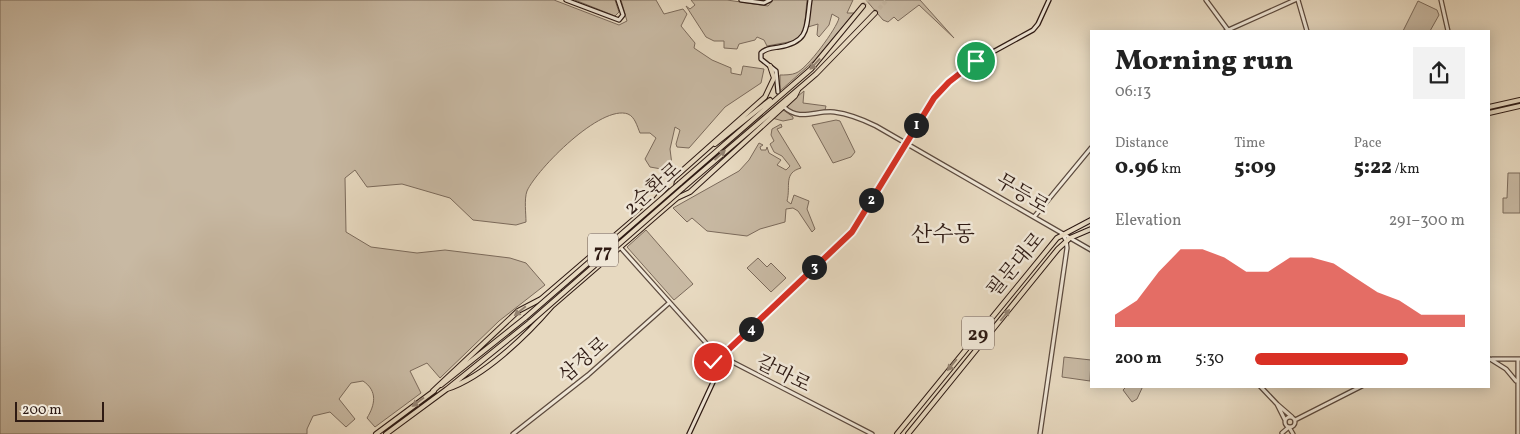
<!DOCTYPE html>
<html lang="en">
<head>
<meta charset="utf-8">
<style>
  :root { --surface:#fff; --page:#f2f2f2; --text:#222; --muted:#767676; --accent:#d93025 }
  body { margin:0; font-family:Vollkorn,"Noto Serif KR",serif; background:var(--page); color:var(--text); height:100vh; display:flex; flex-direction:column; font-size:19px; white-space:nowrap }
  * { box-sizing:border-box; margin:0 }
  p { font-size:16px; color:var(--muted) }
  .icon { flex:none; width:28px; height:28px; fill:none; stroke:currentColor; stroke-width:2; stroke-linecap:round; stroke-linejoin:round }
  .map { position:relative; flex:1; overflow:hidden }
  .side { position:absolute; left:1090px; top:30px; width:400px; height:358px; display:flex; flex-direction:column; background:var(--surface); border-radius:0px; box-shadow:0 2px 12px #0003 }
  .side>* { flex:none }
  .scale { position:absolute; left:15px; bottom:12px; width:89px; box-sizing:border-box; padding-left:5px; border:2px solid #2e1a13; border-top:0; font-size:14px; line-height:18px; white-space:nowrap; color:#2e1a13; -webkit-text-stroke:4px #efe6d6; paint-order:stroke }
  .pin { position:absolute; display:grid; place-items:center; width:42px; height:42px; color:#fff; margin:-21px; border:2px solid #fff; border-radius:50%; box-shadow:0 1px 5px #0007 }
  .km { position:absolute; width:25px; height:25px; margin:-12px; border-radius:50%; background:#222; color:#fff; font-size:14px; line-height:25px; text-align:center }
  .round { display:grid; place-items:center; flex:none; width:52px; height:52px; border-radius:0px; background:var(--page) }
  .headline { display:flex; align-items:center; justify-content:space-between; height:85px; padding:0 25px }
  h1 { font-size:28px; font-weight:800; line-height:38px }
  .stats { display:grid; grid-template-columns:repeat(3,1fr); gap:8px; height:85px; padding:5px 25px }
  .stats div { display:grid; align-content:center }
  .stats b { font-size:21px; font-weight:800 }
  .stats small { font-size:14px; font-weight:400 }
  .stats p { font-size:14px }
  .chart { height:140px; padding:10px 25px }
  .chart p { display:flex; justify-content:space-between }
  .chart svg { width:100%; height:90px; margin-top:5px; fill:var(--accent); opacity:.7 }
  ul { padding:0 25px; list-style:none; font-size:16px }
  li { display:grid; grid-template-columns:80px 60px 1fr; align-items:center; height:38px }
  li i { height:12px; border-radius:6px; background:var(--accent) }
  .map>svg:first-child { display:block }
  .green { fill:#c8b9a3; stroke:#7b6a5b }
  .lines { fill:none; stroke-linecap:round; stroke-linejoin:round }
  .trunk-tunnel { stroke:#c2b39d; stroke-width:4; stroke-dasharray:4 2; stroke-linecap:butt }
  .tertiary-casing { stroke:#5c4a3e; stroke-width:5.5 }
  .secondary-casing { stroke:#2e1a13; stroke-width:5.5 }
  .primary-casing { stroke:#2e1a13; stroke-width:6 }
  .trunk-casing { stroke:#2e1a13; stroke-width:6 }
  .tertiary { stroke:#efe6d6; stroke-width:3 }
  .secondary { stroke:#efe6d6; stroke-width:3 }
  .primary { stroke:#e7d9c0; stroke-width:4 }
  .trunk { stroke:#e7d9c0; stroke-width:4 }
  .trunk-bridge-casing { stroke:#2e1a13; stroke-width:6; stroke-linecap:butt }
  .trunk-bridge { stroke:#e7d9c0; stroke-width:4 }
  .oneway { fill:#948372 }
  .route-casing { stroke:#fff; stroke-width:10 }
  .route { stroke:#d93025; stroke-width:6 }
  .labels { text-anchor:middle; stroke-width:5; stroke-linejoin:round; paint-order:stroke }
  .shield { fill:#efe6d6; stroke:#68574e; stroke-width:1 }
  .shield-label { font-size:19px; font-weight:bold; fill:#2e1a13 }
  .street-label { font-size:20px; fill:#2e1a13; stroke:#efe6d6 }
  .quarter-label { font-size:22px; fill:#2e1a13; stroke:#efe6d6 }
</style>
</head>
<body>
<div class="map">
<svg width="1520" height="434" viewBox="0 0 1520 434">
  <rect width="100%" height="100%" fill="#e7d9c0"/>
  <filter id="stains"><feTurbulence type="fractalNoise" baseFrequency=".004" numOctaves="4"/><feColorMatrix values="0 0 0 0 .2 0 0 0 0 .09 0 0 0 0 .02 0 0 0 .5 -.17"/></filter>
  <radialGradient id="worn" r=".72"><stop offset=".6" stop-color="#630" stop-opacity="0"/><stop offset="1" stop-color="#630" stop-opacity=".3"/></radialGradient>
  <!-- green -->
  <path class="green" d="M 0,0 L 554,0 L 619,25 L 627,21 L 621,0 L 656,0 L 664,14 L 683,9 L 687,14 L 681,26 L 695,43 L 694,48 L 712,60 L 731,68 L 731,73 L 741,75 L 743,66 L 764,69 L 761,83 L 725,107 L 689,148 L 677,147 L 676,144 L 680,130 L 675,127 L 670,149 L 672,165 L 667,170 L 650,167 L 645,159 L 656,138 L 650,133 L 640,133 C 637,126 635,117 628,114 C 601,104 537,169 527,191 C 524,199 526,214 526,222 L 516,225 L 473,220 L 450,198 L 402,184 L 367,187 L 355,170 L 345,178 L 346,232 L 371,247 L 417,253 L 445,250 L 510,258 L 526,263 L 545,285 L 499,321 L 440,378 L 427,363 L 410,371 L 421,393 L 375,427 L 367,418 C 375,405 378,391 363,381 L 351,383 L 339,399 L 355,419 L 346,427 L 330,412 L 313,416 L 307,429 L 307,434 L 0,434 Z
    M 575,0 L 615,0 L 619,12 L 615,16 Z
    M 691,0 L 727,0 L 768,6 L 773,0 L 807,0 L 804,32 L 794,41 L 767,46 L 764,40 L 757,37 L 755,40 L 739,44 L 737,49 L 724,48 L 724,41 L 714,41 L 706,37 L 686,6 L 690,9 L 695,5 Z
    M 811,0 L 853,0 L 847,13 L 854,13 L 815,60 L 780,91 L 780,75 C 784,75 792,75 796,73 C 807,69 837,28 839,18 L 832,14 L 829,25 L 819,37 L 817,35 L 818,24 L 808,27 Z
    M 866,0 L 920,0 L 954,38 L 919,5 L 898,21 L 894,17 L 888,22 L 883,20 Z
    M 1418,1 L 1437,10 L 1439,15 L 1430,31 L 1403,31 Z
    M 804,91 L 803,103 L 826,106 L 825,110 C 812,112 795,118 786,106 Z
    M 782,109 L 793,117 L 793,119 L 783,121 L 772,118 Z
    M 836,120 L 840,121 L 855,152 L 851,157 L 833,163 L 812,125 Z
    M 781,124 L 782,127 L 777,129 L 801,168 C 783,173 791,186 787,201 L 791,204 L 794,195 L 809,201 L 807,209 L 815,229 L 812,232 L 798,211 L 793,208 L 786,209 L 785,222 L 760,229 L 747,236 L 707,231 L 692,218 L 687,222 L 673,208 L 739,171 L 749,160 L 759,143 L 763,145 L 760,147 L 761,150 L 766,150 L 767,147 L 769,153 L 781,160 L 777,165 L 786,170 L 790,166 L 782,156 L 774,152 L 770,144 L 774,141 L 771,135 L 772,129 Z
    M 1508,173 L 1520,173 L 1520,213 L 1503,213 L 1503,198 L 1507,198 Z
    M 646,230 L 693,284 L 674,300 L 627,247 Z
    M 758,258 L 767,267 L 771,263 L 786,278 L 771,292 L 747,268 Z
    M 1064,357 L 1091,360 L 1090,381 L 1062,377 Z
    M 1127,386 L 1143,386 L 1137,399 L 1132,402 L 1123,390 Z"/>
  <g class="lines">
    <!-- trunk-tunnel -->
    <path class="trunk-tunnel" d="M 863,6 L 868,0
      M 875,13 L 887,0"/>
    <!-- tertiary casing -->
    <g class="tertiary-casing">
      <path id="tertiary" d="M 1206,0 L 1228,30
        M 1298,0 L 1307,31
        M 1441,0 L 1448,31
        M 1226,31 L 1295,0
        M 784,107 C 800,122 816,110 834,112 C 849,114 862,119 876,126 L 1091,250
        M 1034,217 L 1091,148
        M 620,247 L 715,353 L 872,434
        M 706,347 L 717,373
        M 1490,359 L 1506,369 L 1516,381
        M 1492,359 L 1520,359
        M 1518,360 L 1518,434
        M 1260,386 L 1277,404
        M1285 422a5 5 0 1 1 10 0a5 5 0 1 1-10 0Z
        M 1285,420 L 1277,404 L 1292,417
        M 1295,420 L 1362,386
        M 1282,433 L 1289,427 L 1293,434
        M 513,434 L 588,375 L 669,303
        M 1040,434 L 1067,248 L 1066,240 L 1062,234"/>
    </g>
    <!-- secondary casing -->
    <g class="secondary-casing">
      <path id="secondary" d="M 566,0 L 619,20 L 623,15 L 618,0
        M 741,0 L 764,3 L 770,0
        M 778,92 L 776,71 L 761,59 L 761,53 C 766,48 772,48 779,47 C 810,42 806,27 810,0
        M 689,434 L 728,350 L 852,232 L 910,135 L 940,90 L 971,64 L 1033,30 L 1038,24 L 1049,0"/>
    </g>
    <!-- primary casing -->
    <g class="primary-casing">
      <path id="primary" d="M 1489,107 L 1520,100
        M 1489,113 L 1520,106
        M 897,434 L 1057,238 L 1091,220
        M 908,434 L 1058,249 L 1070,238 L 1091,229"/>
    </g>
    <!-- trunk casing -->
    <g class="trunk-casing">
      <path id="trunk" d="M 715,144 L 770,100
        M 672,180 L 671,187 L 678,195
        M 680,183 L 811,69 L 863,6
        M 683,188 L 816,74 L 875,13
        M 564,290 L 642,218
        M 441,385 L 525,318
        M 447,389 C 484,377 527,335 552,306 L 677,198 L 690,192 L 795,96 L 798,90
        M 433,391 L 518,311 L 541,299 L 654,202 L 674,178 L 765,97 L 774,78 L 770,66
        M 376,434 L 434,391
        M 386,434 L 447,389 L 530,322"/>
    </g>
    <!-- tertiary -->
    <use href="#tertiary" class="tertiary"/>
    <!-- secondary -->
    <use href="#secondary" class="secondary"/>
    <!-- primary -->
    <use href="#primary" class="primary"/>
    <!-- trunk -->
    <use href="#trunk" class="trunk"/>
    <!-- trunk-bridge casing -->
    <g class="trunk-bridge-casing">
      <path id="trunk-bridge" d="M 525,318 L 680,183
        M 530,322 L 683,188"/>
    </g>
    <!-- trunk-bridge -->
    <use href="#trunk-bridge" class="trunk-bridge"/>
  </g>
  <!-- one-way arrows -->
  <defs><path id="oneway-solid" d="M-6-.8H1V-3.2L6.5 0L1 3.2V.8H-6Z" transform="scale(1.25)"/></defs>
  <g class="oneway">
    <use href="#oneway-solid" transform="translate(815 64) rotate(133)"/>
    <use href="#oneway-solid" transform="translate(720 155) rotate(-42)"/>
    <use href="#oneway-solid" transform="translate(520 311) rotate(141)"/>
    <use href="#oneway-solid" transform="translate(1005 315) rotate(-51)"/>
    <use href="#oneway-solid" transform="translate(952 365) rotate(129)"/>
    <use href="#oneway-solid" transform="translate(418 402) rotate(143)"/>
  </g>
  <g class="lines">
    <!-- route casing -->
    <g class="route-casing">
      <path id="route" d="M 713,362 L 717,374 L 728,350 L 852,232 L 934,98 L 949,82 L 976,61"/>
    </g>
    <!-- route -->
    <use href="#route" class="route"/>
  </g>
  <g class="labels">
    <!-- shield labels -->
    <g class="shield">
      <rect x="588" y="233.5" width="30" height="33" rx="4"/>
      <rect x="962" y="316.5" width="32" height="33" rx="4"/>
    </g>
    <g class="shield-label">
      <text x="603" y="257">77</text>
      <text x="978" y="340">29</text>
    </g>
    <!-- street labels -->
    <g class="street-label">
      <text transform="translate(652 188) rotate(-41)" y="7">2순환로</text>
      <text transform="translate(1023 193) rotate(31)" y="7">무등로</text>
      <text transform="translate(1015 264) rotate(-50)" y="7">필문대로</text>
      <text transform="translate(583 359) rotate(-41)" y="7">삼정로</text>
      <text transform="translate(784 373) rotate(27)" y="7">갈마로</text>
    </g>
    <!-- quarter labels -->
    <g class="quarter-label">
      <text x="943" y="241">산수동</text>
    </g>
  </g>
  <rect width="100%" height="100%" filter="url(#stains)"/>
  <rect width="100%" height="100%" fill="url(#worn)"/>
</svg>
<div class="scale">200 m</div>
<div class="pin" style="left:976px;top:61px;background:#1e9e55"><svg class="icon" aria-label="arrive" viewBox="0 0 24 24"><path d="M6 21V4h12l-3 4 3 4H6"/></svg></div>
<div class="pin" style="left:713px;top:362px;background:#d93025"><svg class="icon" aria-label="check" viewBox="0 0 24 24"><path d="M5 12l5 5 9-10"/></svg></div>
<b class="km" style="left:916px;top:125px">1</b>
<b class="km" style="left:871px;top:200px">2</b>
<b class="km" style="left:814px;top:267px">3</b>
<b class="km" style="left:751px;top:329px">4</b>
<section class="side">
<div class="headline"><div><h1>Morning run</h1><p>06:13</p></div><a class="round"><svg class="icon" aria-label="share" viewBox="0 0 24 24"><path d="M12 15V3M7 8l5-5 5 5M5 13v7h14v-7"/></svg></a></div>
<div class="stats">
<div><p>Distance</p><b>0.96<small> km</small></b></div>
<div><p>Time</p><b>5:09</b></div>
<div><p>Pace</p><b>5:22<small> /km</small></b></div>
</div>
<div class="chart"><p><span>Elevation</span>291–300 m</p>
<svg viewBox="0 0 160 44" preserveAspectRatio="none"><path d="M0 44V38L10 31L20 17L30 6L40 6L50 10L60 17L70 17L80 10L90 10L100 13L110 20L120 27L130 31L140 38L150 38L160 38V44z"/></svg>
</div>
<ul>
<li><b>200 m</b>5:30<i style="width:73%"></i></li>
</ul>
</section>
</div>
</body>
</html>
